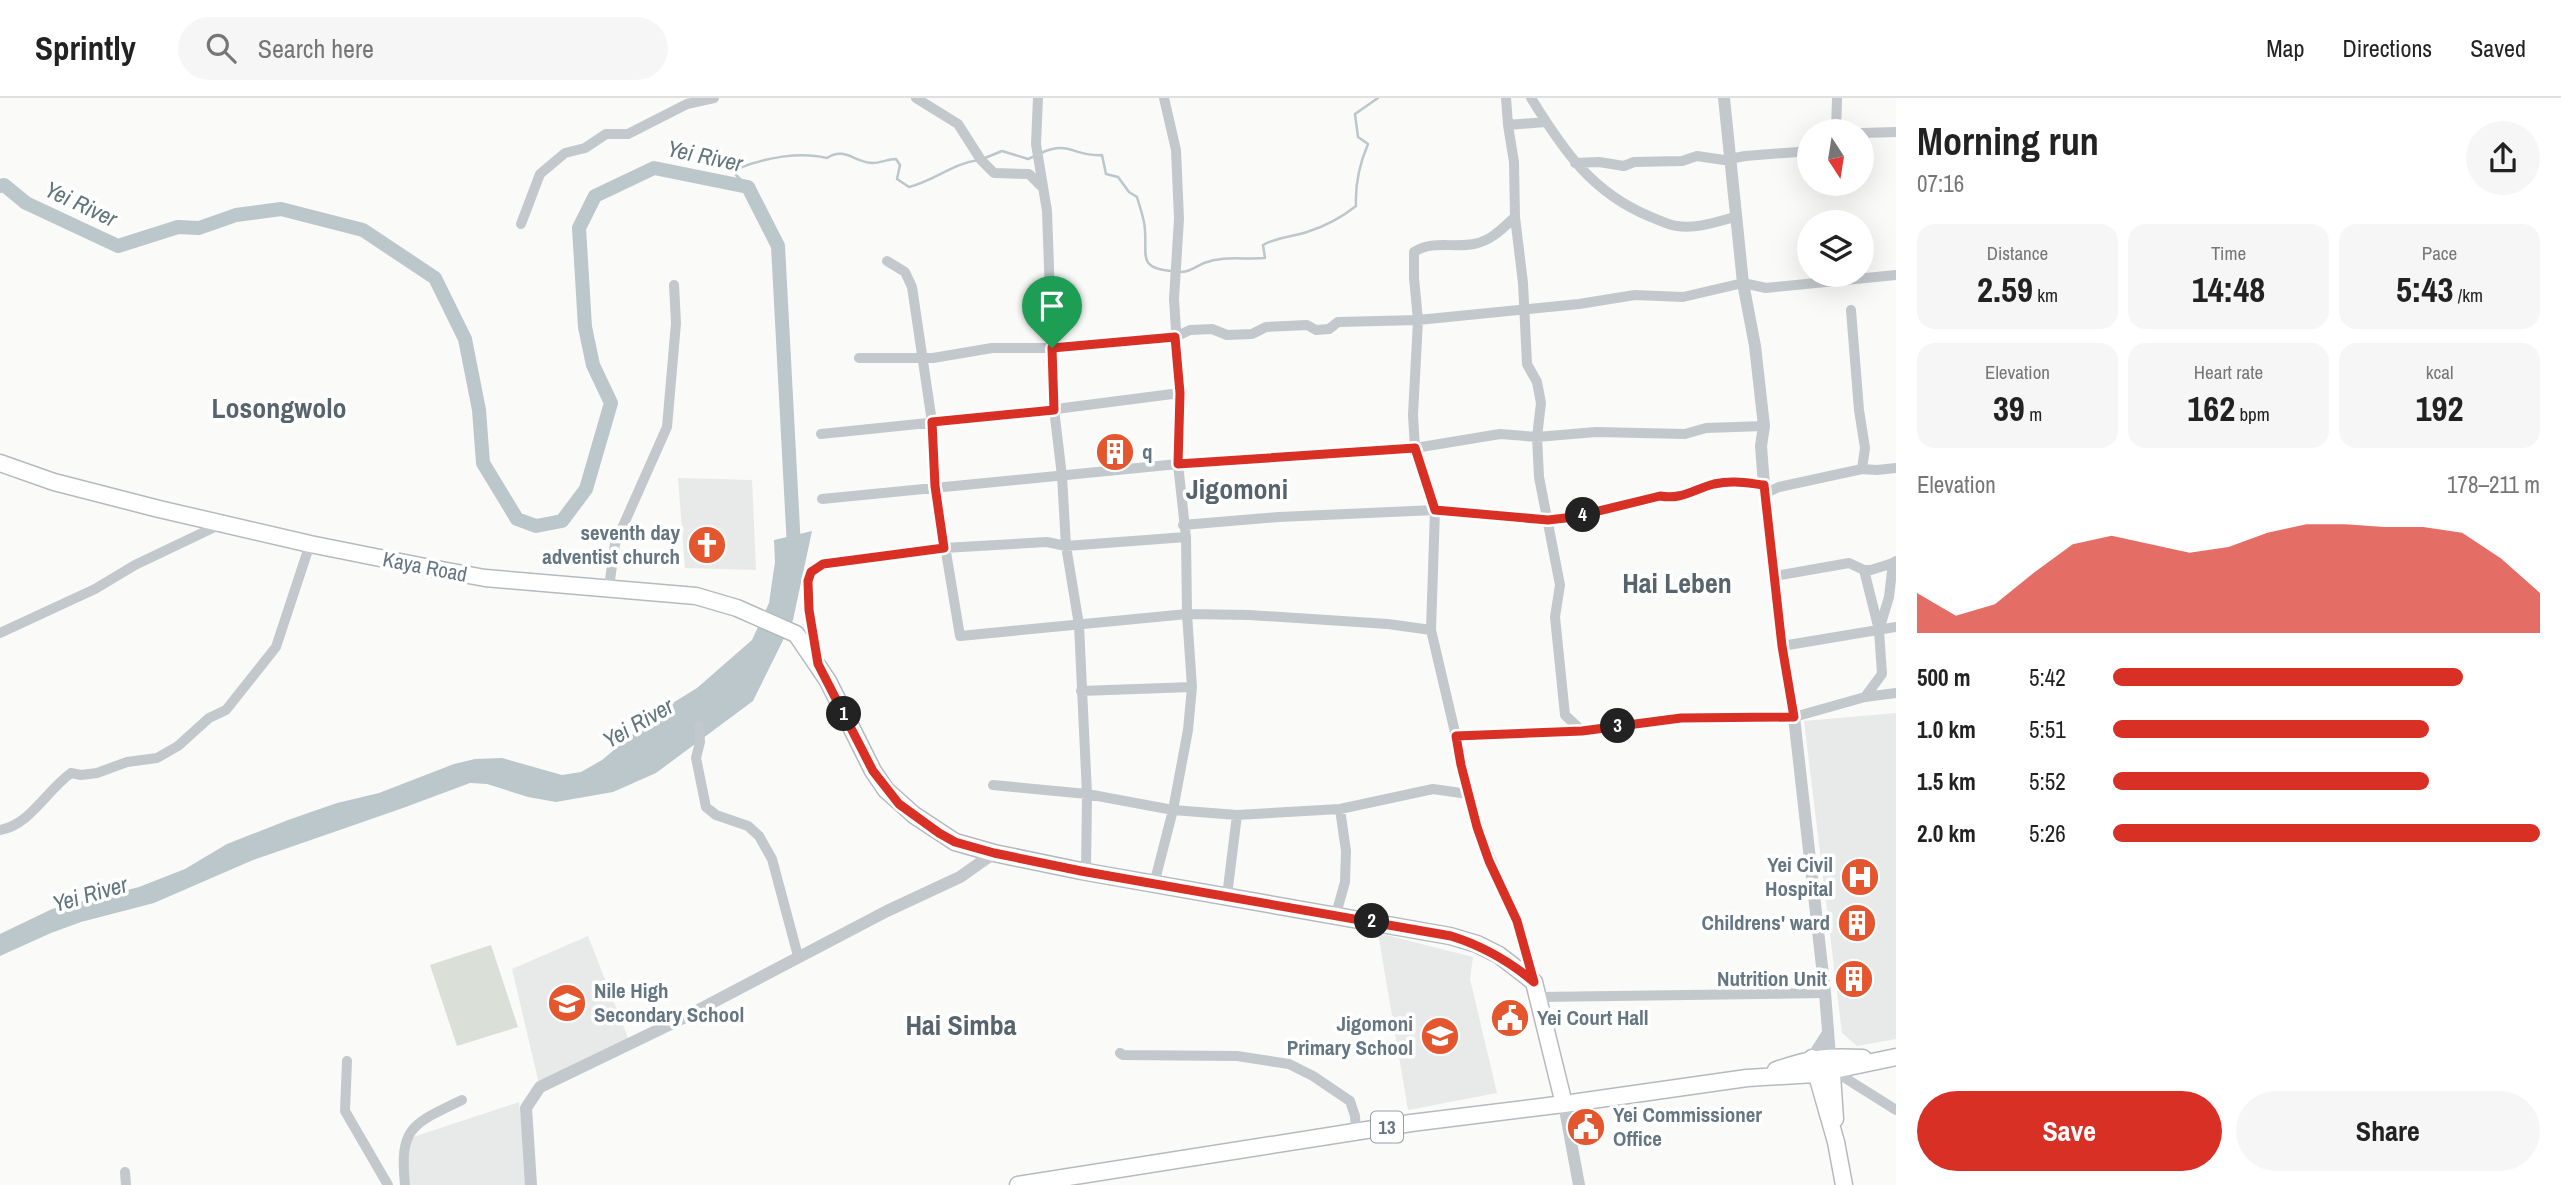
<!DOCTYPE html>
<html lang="en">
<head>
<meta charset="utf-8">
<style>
  :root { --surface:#fff; --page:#f6f6f6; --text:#222; --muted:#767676; --line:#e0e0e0; --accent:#d93025 }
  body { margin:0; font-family:"Archivo Narrow",sans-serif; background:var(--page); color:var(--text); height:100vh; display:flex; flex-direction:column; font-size:26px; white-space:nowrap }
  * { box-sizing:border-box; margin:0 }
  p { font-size:23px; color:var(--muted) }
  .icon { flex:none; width:38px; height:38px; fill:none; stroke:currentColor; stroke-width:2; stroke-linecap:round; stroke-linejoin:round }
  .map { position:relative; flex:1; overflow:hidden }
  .side { display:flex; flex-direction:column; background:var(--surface); width:665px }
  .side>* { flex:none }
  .needle { width:46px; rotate:168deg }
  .fabs { position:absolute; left:1797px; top:21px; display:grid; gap:14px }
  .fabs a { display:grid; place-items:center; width:77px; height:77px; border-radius:50%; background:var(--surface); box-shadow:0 7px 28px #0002; font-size:35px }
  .pin { position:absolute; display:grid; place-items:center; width:60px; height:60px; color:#fff; margin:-72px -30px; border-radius:50% 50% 50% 0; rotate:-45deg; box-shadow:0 0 7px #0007 }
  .pin .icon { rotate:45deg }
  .km { position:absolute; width:35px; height:35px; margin:-18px; border-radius:50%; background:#222; color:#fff; font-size:19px; line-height:35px; text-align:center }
  .round { display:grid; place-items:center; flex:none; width:74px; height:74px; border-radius:37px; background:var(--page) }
  .overview { display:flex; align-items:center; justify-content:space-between; height:119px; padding:0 21px }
  h1 { font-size:38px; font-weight:800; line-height:52px }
  .metrics { display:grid; grid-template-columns:repeat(3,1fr); gap:10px; height:119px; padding:7px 21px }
  .metrics div { display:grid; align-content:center; border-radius:18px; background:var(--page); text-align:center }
  .metrics b { font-size:35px; font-weight:800 }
  .metrics small { font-size:19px; font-weight:400 }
  .metrics p { font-size:19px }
  .chart { height:196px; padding:14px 21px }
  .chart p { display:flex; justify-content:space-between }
  .chart svg { width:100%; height:126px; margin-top:7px; fill:var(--accent); opacity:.7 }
  .button { display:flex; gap:14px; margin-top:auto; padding:14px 21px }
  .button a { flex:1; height:80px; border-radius:42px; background:var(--accent); color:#fff; font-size:28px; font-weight:800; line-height:80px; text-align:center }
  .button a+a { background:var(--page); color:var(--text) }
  ul { padding:0 21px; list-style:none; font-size:23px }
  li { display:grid; grid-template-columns:112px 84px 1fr; align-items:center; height:52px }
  li i { height:18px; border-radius:9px; background:var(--accent) }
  header { display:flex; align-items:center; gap:42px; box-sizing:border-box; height:98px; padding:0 35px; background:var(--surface); border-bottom:2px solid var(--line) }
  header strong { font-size:33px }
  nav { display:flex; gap:38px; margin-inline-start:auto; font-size:24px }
  .search { width:490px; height:63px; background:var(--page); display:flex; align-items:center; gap:18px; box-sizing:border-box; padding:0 24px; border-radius:38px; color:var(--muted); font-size:26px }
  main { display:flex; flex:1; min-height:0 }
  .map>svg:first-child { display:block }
  .built { fill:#e8e9e9 }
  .green { fill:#dadfd7 }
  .water { fill:#bbc7cb }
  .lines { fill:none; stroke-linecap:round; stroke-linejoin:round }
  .stream { stroke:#bbc7cb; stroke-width:2.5 }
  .river { stroke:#bbc7cb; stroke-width:14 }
  .primary-casing { stroke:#b5babe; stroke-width:19 }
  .minor { stroke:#c3c8cc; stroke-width:10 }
  .tertiary { stroke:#c3c8cc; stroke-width:12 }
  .primary { stroke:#fff; stroke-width:16 }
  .route-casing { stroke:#fff; stroke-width:14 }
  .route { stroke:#d93025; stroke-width:9 }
  .labels { text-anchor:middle; stroke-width:7; stroke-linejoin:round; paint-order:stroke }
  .shield { fill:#fff; stroke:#939fa8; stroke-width:2 }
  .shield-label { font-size:19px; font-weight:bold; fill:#657683 }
  .poi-label { font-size:21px; font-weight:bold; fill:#657683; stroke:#fff; text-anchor:end }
  .street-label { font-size:21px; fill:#657683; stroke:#fff }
  .water-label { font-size:23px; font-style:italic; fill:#60757c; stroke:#fff }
  .district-label { font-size:28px; font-weight:bold; fill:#57646e; stroke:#fff }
</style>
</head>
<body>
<header>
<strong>Sprintly</strong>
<div class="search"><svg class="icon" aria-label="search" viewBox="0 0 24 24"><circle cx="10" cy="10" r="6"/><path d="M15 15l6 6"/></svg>Search here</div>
<nav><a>Map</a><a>Directions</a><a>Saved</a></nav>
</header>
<main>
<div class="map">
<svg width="1896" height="1087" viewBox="0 0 1896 1087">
  <rect width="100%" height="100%" fill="#fafaf8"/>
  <!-- built -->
  <path class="built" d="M 678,380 L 752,382 L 756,472 L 685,470 Z
    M 1896,615 L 1896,941 L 1857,948 L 1842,935 L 1804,623 Z
    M 1378,835 L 1473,859 L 1470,881 L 1497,995 L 1408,1012 Z
    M 588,838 L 628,940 L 539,986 L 512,871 Z
    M 519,1004 L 528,1087 L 410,1087 L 401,1043 Z"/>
  <!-- green -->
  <path class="green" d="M 491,847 L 518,929 L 457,948 L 430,867 Z"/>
  <!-- water -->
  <path class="water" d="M 812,433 L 793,522 L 753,603 L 656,675 L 613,694 L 556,704 L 528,699 L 487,686 L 470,685 L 403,710 L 253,762 L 154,805 L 81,824 L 51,835 L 0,858 L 0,836 L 52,811 L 139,789 L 185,771 L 227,746 L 288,722 L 337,705 L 379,695 L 454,666 L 475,661 L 502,660 L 562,677 L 581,674 L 602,662 L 663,611 L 697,590 L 752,542 L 769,505 L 775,464 L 774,442 Z"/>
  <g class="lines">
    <!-- stream -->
    <path class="stream" d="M 1041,55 C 1070,42 1073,59 1102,57 L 1106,76 L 1118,79 L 1129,94 L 1137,99 C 1140,110 1145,122 1145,133 C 1147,158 1138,170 1171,173
      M 985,60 L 1002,53 L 1028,61 L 1035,58
      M 748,89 L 736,77 L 739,70 C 765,60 800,53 827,60 C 845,48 855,65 873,65 C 880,65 888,61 896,61 L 900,67 L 897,81 L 909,89 C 934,83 953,65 979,62
      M 1178,174 C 1188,175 1195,169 1204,165 C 1224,157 1244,162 1265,160 L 1263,147 C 1277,139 1292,139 1307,134 C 1326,128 1341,120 1356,108 C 1355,86 1359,67 1368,46 L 1358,39 L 1355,16 L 1378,0"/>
    <!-- river -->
    <path class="river" d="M 0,88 L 4,87 L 26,105 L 118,148 L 178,129 L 199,130 L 236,117 L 281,111 L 363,132 L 435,180 L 465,241 L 479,312 L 483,365 L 517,421 L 536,428 L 562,423 L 586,391 L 611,305 L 593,267 L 585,229 L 579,130 L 595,98 L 654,70 L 748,89 L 778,148 L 794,450 L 792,456"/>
    <!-- primary casing -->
    <g class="primary-casing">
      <path id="primary" d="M 0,365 L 54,384 L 159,411 L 310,446 L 420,468 L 485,480 L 696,498 L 737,510 L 796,536 L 828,583 L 873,673 L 886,692 L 914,717 L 955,744 L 994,755 L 1081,773 L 1450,838 L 1477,846 L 1499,857 L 1534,884 L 1564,1006
        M 1812,960 L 1836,1044 L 1844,1087
        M 1831,963 L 1835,1021
        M 1776,972 C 1813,960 1825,958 1863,960
        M 1018,1087 L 1411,1025 L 1564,1006 L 1747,980 L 1815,976 L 1896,959"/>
    </g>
    <!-- minor -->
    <path class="minor" d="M 916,0 L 958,26 L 981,62 L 994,75 L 1029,76 L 1043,90
      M 1038,0 L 1036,46 L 1047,113 L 1054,311 L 1062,378 L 1066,448 L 1079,527 L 1087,696 L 1086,773
      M 1506,0 L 1508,27
      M 1531,0 C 1563,52 1592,95 1651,119 C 1659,122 1668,127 1677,128 C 1697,131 1716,124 1735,119
      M 1546,24 L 1508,27 L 1514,64 L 1515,119 L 1523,185 L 1527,266 L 1537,284 L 1541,305 L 1537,339 L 1539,379 L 1560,487 L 1555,519 L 1565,617 L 1582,633
      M 1836,33 L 1837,0
      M 1862,35 L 1896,34
      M 1575,65 L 1599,64 L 1624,68 L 1634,64 L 1682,63 L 1697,58 L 1724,62 L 1745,58 L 1798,54 L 1810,50
      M 1515,119 C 1503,130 1491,143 1474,146 C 1453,150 1432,142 1414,154 L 1414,180 L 1418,222 L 1413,317 L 1415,350 L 1435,412 L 1431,532 L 1477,728 L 1517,823 L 1534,883
      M 521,126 L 540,76 L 565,55 L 585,50 L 606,36 L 628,36 L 687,6 L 714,0
      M 887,163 L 905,174 L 912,189 L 932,324 L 935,388 L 960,538 L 1187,516 L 1249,517 L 1388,526 L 1431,532
      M 1851,212 L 1859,312 L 1865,350 L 1862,371
      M 859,260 L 933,260 L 992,250 L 1052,250 L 1175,239 L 1190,232 L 1212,231 L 1227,237 L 1252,236 L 1266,229 L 1307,227 L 1316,232 L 1329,231 L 1338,224 L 1418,222 L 1579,206 L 1635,197 L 1683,199 L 1743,185 L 1766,190 L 1896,177
      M 821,336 L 1025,315 L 1180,295
      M 1766,395 L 1779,389 L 1862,371 L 1877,372 L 1896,370
      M 822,401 L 1178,366 L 1415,350 L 1500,336 L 1537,339 L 1596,334 L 1685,336 L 1706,330 L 1764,328
      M 1183,427 L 1279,419 L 1435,412 L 1548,422 L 1574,419 L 1660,398 C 1682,402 1694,391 1714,386 C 1732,382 1746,385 1764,387
      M 1864,472 L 1871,472 L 1893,465
      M 1775,478 L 1849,465 L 1864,472 L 1879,532
      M 609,489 L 615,446 L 667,329 L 676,225 L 674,187
      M 0,535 L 95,491 L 135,467 L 221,426
      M 1782,548 L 1896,529
      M 818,562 C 814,541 801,496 810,476 C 813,471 818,468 823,466 L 944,450 L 1047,444 L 1066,448 L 1186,439
      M 1081,593 L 1192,589
      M 1865,599 L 1882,576 L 1879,532 L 1889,499 L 1893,465 L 1896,463
      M 699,628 L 700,644 L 696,660 L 706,709 L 716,717 L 748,728 L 759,738 L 772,761 L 798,858
      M 1456,638 L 1582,633 L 1681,620 L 1794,619 L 1865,599 L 1896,595
      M 993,687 L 1087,696 L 1173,712 L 1237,717 L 1340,711 L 1433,691 L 1468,696
      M 0,732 C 30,727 46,693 71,675 L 81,677 L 97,675 L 127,664 L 157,660 L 178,648 L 209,620 L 226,612 L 276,549 L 310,446
      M 1154,786 L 1173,712 L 1188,632 L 1192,589 L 1187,516 L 1186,439 L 1178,366 L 1180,295 L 1174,201 L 1179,121 L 1176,52 L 1164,0
      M 1227,798 L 1237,717
      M 1336,816 L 1345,784 L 1346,753 L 1340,711
      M 1539,899 L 1825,895
      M 1120,955 L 1123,957 L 1237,958 L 1289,966 L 1313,978 L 1350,1003 L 1355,1018 L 1356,1034
      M 347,963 L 345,1013 L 388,1087
      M 1834,973 L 1896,1012
      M 125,1074 L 126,1087
      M 405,1087 C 399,1028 413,1026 462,1002"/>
    <!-- tertiary -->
    <path class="tertiary" d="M 1724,0 L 1743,185 L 1755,248 L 1764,328 L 1761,348 L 1764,387 L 1782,548 L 1794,619 L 1825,895 L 1830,958
      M 1812,960 L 1828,935
      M 1564,1006 L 1579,1087
      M 531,1087 L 526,1010 L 540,989 L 685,919 L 887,813 L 960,779 L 994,755"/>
    <!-- primary -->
    <use href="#primary" class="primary"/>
  </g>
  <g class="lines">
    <!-- route casing -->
    <g class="route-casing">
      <path id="route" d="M 1175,239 L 1180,295 L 1178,366 L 1415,350 L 1435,412 L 1548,422 L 1574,419 L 1660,398 C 1682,402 1694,391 1714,386 C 1733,382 1746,385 1764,387 L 1782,548 L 1794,619 L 1681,620 L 1582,633 L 1456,638 L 1461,667 L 1477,729 L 1489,763 L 1517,823 L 1534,884 C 1508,862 1483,848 1451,838 L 1081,773 L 994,755 L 955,744 L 939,735 L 899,706 L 873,673 L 818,566 L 809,512 L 808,483 L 811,474 L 823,466 L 944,450 L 935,388 L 932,324 L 1054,312 L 1052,250 Z"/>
    </g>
    <!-- route -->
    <use href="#route" class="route"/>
  </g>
  <!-- icons -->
  <defs>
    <g id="building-disc" transform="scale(2.0125)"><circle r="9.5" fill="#e4572e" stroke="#fff"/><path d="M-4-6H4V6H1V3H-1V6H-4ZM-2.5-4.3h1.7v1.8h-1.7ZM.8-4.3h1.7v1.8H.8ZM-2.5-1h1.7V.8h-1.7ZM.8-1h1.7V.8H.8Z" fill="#fff"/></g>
    <g id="church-disc" transform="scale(2.0125)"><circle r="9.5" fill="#e4572e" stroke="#fff"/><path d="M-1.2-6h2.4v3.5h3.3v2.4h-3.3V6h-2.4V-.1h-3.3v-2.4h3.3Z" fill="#fff"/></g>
    <g id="hospital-disc" transform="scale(2.0125)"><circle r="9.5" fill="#e4572e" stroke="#fff"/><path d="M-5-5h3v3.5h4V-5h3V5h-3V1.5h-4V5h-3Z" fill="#fff"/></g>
    <g id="school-disc" transform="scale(2.0125)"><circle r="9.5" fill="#e4572e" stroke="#fff"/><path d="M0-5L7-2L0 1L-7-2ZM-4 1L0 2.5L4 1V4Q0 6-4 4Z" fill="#fff"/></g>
    <g id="civic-disc" transform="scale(2.0125)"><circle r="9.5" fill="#e4572e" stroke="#fff"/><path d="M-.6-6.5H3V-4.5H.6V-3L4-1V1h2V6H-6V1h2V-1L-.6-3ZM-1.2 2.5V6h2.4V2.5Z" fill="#fff"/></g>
  </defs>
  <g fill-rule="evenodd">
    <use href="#building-disc" x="1115" y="354"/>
    <use href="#church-disc" x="707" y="447"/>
    <use href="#hospital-disc" x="1860" y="779"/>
    <use href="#building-disc" x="1857" y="825"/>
    <use href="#building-disc" x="1854" y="881"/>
    <use href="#school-disc" x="567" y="905"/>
    <use href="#civic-disc" x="1510" y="920"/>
    <use href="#school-disc" x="1440" y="938"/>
    <use href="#civic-disc" x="1586" y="1029"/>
  </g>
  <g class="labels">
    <!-- shield labels -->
    <rect class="shield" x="1371" y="1013.5" width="32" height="31" rx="5"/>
    <g class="shield-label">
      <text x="1387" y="1036">13</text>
    </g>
    <!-- poi labels -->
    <g class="poi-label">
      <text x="1142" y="361" text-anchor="start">q</text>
      <text x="680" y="442">seventh day<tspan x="680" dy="24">adventist church</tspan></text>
      <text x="1833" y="774">Yei Civil<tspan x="1833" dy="24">Hospital</tspan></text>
      <text x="1830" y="832">Childrens' ward</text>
      <text x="1827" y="888">Nutrition Unit</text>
      <text x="594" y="900" text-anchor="start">Nile High<tspan x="594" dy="24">Secondary School</tspan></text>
      <text x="1537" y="927" text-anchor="start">Yei Court Hall</text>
      <text x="1413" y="933">Jigomoni<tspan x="1413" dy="24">Primary School</tspan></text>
      <text x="1613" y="1024" text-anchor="start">Yei Commissioner<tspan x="1613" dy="24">Office</tspan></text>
    </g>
    <!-- street labels -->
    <g class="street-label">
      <text transform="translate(425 469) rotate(11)" y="7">Kaya Road</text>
    </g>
    <!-- water labels -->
    <g class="water-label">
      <text transform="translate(705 58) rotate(12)" y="8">Yei River</text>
      <text transform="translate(81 106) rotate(25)" y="8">Yei River</text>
      <text transform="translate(638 625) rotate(-30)" y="8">Yei River</text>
      <text transform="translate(90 796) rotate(-16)" y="8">Yei River</text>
    </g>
    <!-- district labels -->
    <g class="district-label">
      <text x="279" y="320">Losongwolo</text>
      <text x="1237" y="401">Jigomoni</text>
      <text x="1677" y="495">Hai Leben</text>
      <text x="961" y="937">Hai Simba</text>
    </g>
  </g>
</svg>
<div class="fabs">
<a><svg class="needle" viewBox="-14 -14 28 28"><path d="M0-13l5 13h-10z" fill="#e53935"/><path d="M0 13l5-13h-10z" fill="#767676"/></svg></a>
<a><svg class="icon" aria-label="layers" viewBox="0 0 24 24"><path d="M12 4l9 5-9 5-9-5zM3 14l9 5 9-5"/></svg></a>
</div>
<div class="pin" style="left:1052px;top:250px;background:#1e9e55"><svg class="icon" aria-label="arrive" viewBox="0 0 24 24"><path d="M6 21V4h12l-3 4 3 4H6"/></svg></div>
<b class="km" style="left:844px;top:616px">1</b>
<b class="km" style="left:1372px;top:823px">2</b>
<b class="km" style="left:1618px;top:628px">3</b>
<b class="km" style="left:1583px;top:417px">4</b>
</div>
<section class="side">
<div class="overview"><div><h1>Morning run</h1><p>07:16</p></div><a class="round"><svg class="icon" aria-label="share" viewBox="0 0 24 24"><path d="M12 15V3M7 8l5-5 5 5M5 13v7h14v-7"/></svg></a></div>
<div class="metrics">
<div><p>Distance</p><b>2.59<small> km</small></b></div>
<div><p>Time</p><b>14:48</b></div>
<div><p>Pace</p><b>5:43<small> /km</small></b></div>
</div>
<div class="metrics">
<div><p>Elevation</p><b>39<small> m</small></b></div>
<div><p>Heart rate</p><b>162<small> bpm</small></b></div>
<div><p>kcal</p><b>192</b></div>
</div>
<div class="chart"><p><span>Elevation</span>178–211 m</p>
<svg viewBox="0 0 160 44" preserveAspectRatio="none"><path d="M0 44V30L10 38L20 34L30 23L40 13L50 10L60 13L70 16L80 14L90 9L100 6L110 6L120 7L130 7L140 9L150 18L160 30V44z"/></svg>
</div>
<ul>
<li><b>500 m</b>5:42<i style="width:82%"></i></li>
<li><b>1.0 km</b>5:51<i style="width:74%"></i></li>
<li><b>1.5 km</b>5:52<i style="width:74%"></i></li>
<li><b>2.0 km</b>5:26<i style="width:100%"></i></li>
</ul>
<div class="button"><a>Save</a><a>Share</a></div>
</section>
</main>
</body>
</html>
